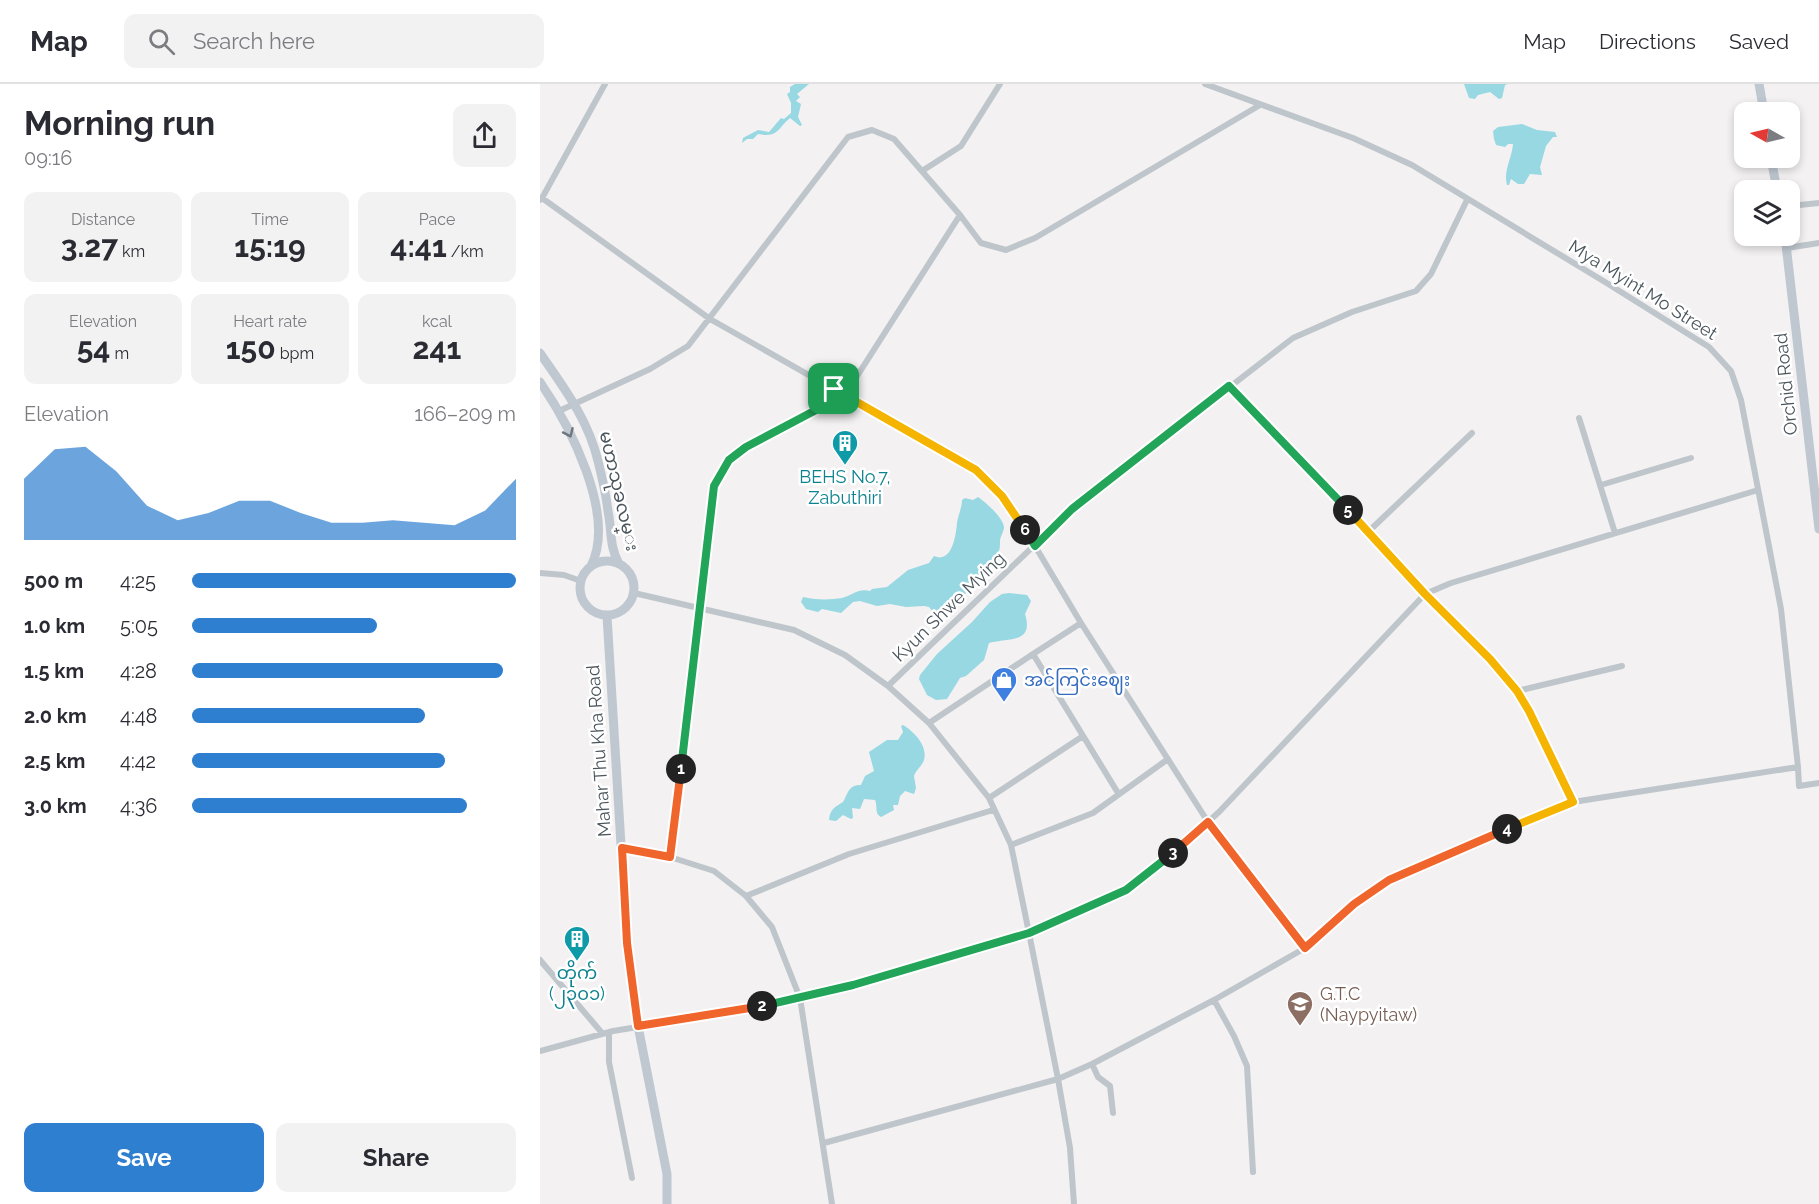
<!DOCTYPE html>
<html lang="en">
<head>
<meta charset="utf-8">
<style>
  :root { --surface:#fff; --page:#f2f2f3; --text:#2b2b33; --muted:#7c7c81; --line:#e1e1e2; --accent:#2e7fd0 }
  body { margin:0; font-family:Raleway,"Noto Sans Myanmar",sans-serif; background:var(--page); color:var(--text); height:100vh; display:flex; flex-direction:column; font-size:22px; white-space:nowrap }
  * { box-sizing:border-box; margin:0 }
  p { font-size:20px; color:var(--muted) }
  .icon { flex:none; width:33px; height:33px; fill:none; stroke:currentColor; stroke-width:2; stroke-linecap:round; stroke-linejoin:round }
  .map { position:relative; flex:1; overflow:hidden }
  .side { display:flex; flex-direction:column; background:var(--surface); width:540px }
  .side>* { flex:none }
  .needle { width:39px; rotate:278deg }
  .buttons { position:absolute; left:1194px; top:18px; display:grid; gap:12px }
  .buttons a { display:grid; place-items:center; width:66px; height:66px; border-radius:12px; background:var(--surface); box-shadow:0 3px 9px #0003; font-size:30px }
  .pin { position:absolute; display:grid; place-items:center; width:51px; height:51px; color:#fff; margin:-26px; border-radius:12px; box-shadow:0 3px 9px #0006 }
  .km { position:absolute; width:30px; height:30px; margin:-15px; border-radius:50%; background:#222; color:#fff; font-size:16px; line-height:30px; text-align:center }
  .round { display:grid; place-items:center; flex:none; width:63px; height:63px; border-radius:12px; background:var(--page) }
  .headline { display:flex; align-items:center; justify-content:space-between; height:102px; padding:0 24px }
  h1 { font-size:33px; font-weight:700; line-height:45px }
  .metrics { display:grid; grid-template-columns:repeat(3,1fr); gap:9px; height:102px; padding:6px 24px }
  .metrics div { display:grid; align-content:center; border-radius:12px; background:var(--page); text-align:center }
  .metrics b { font-size:30px; font-weight:700 }
  .metrics small { font-size:16px; font-weight:400 }
  .metrics p { font-size:16px }
  .chart { height:168px; padding:12px 24px }
  .chart p { display:flex; justify-content:space-between }
  .chart svg { width:100%; height:108px; margin-top:6px; fill:var(--accent); opacity:.7 }
  .primary-button { display:flex; gap:12px; margin-top:auto; padding:12px 24px }
  .primary-button a { flex:1; height:69px; border-radius:12px; background:var(--accent); color:#fff; font-size:24px; font-weight:700; line-height:69px; text-align:center }
  .primary-button a+a { background:var(--page); color:var(--text) }
  ul { padding:0 24px; list-style:none; font-size:20px }
  li { display:grid; grid-template-columns:96px 72px 1fr; align-items:center; height:45px }
  li i { height:15px; border-radius:8px; background:var(--accent) }
  header { display:flex; align-items:center; gap:36px; box-sizing:border-box; height:84px; padding:0 30px; background:var(--surface); border-bottom:2px solid var(--line) }
  header strong { font-size:28px }
  nav { display:flex; gap:33px; margin-inline-start:auto; font-size:21px }
  .search { width:420px; height:54px; background:var(--page); display:flex; align-items:center; gap:15px; box-sizing:border-box; padding:0 21px; border-radius:12px; color:var(--muted); font-size:22px }
  main { display:flex; flex:1; min-height:0 }
  .map>svg:first-child { display:block }
  .water { fill:#97d8e3 }
  .lines { fill:none; stroke-linecap:round; stroke-linejoin:round }
  .street { stroke:#bec6cc; stroke-width:6 }
  .secondary { stroke:#bfc8d0; stroke-width:9 }
  .oneway { stroke:#6e787f }
  .split-1-casing { stroke:#fff; stroke-width:12 }
  .split-2-casing { stroke:#fff; stroke-width:12 }
  .split-3-casing { stroke:#fff; stroke-width:12 }
  .split-4-casing { stroke:#fff; stroke-width:12 }
  .split-5-casing { stroke:#fff; stroke-width:12 }
  .split-6-casing { stroke:#fff; stroke-width:12 }
  .split-7-casing { stroke:#fff; stroke-width:12 }
  .split-1 { stroke:#22a559; stroke-width:8 }
  .split-2 { stroke:#f0652b; stroke-width:8 }
  .split-3 { stroke:#22a559; stroke-width:8 }
  .split-4 { stroke:#f0652b; stroke-width:8 }
  .split-5 { stroke:#f5b400; stroke-width:8 }
  .split-6 { stroke:#22a559; stroke-width:8 }
  .split-7 { stroke:#f5b400; stroke-width:8 }
  .labels { text-anchor:middle; stroke-width:5; stroke-linejoin:round; paint-order:stroke }
  .street-label { font-size:18px; fill:#4b555c; stroke:#fff }
  .culture-label { font-size:18px; fill:#0d838f; stroke:#fff }
  .shop-label { font-size:18px; fill:#366cbe; stroke:#fff; text-anchor:start }
  .education-label { font-size:18px; fill:#785e54; stroke:#fff; text-anchor:start }
</style>
</head>
<body>
<header>
<strong>Map</strong>
<div class="search"><svg class="icon" aria-label="search" viewBox="0 0 24 24"><circle cx="10" cy="10" r="6"/><path d="M15 15l6 6"/></svg>Search here</div>
<nav><a>Map</a><a>Directions</a><a>Saved</a></nav>
</header>
<main>
<section class="side">
<div class="headline"><div><h1>Morning run</h1><p>09:16</p></div><a class="round"><svg class="icon" aria-label="share" viewBox="0 0 24 24"><path d="M12 15V3M7 8l5-5 5 5M5 13v7h14v-7"/></svg></a></div>
<div class="metrics">
<div><p>Distance</p><b>3.27<small> km</small></b></div>
<div><p>Time</p><b>15:19</b></div>
<div><p>Pace</p><b>4:41<small> /km</small></b></div>
</div>
<div class="metrics">
<div><p>Elevation</p><b>54<small> m</small></b></div>
<div><p>Heart rate</p><b>150<small> bpm</small></b></div>
<div><p>kcal</p><b>241</b></div>
</div>
<div class="chart"><p><span>Elevation</span>166–209 m</p>
<svg viewBox="0 0 160 44" preserveAspectRatio="none"><path d="M0 44V19L10 7L20 6L30 16L40 30L50 36L60 33L70 28L80 28L90 33L100 37L110 37L120 36L130 37L140 38L150 32L160 19V44z"/></svg>
</div>
<ul>
<li><b>500 m</b>4:25<i style="width:100%"></i></li>
<li><b>1.0 km</b>5:05<i style="width:57%"></i></li>
<li><b>1.5 km</b>4:28<i style="width:96%"></i></li>
<li><b>2.0 km</b>4:48<i style="width:72%"></i></li>
<li><b>2.5 km</b>4:42<i style="width:78%"></i></li>
<li><b>3.0 km</b>4:36<i style="width:85%"></i></li>
</ul>
<div class="primary-button"><a>Save</a><a>Share</a></div>
</section>
<div class="map">
<svg width="1279" height="1120" viewBox="0 0 1279 1120">
  <rect width="100%" height="100%" fill="#f3f1f1"/>
  <!-- water -->
  <path class="water" d="M 255,0 L 269,0 L 257,10 L 260,13 L 256,17 L 261,20 L 258,33 L 262,41 L 260,42 L 250,34 C 237,45 238,54 218,50 L 213,55 L 207,55 L 202,59 L 203,54 L 218,46 L 229,48 L 241,34 L 244,35 L 251,29 L 251,19 L 247,10 L 250,8 L 250,3 Z
    M 924,0 L 968,0 L 965,1 L 962,14 L 959,15 L 950,8 L 938,11 L 935,15 L 929,14 Z
    M 982,40 L 997,46 L 1015,48 L 1017,53 L 1013,53 L 1006,62 L 1000,83 L 1002,91 L 990,90 L 984,100 L 978,100 L 971,95 L 969,101 L 967,101 C 963,87 972,74 973,60 L 968,60 L 965,63 L 956,61 L 954,55 L 953,47 L 958,43 Z
    M 438,413 C 445,418 463,433 464,443 C 464,448 460,452 460,457 C 460,465 460,469 452,474 C 446,501 417,513 399,531 L 396,532 L 389,523 L 384,522 L 366,523 L 350,520 L 337,522 L 320,517 L 313,518 L 301,529 L 282,525 L 278,528 L 266,525 L 261,518 L 263,513 C 274,516 291,516 302,514 C 312,512 317,504 330,507 L 332,505 L 347,503 L 368,486 L 389,479 L 394,472 C 412,480 416,451 417,439 C 418,431 422,424 422,416 L 425,414 L 433,416 Z
    M 469,509 L 487,511 L 491,517 L 485,530 C 494,559 470,554 449,559 L 444,576 L 426,592 L 420,594 L 407,615 L 396,616 L 387,611 L 379,595 L 380,591 L 397,570 L 432,538 L 450,518 L 462,510 Z
    M 363,641 C 373,647 388,661 384,676 C 382,682 376,686 374,692 L 376,704 L 374,710 L 365,707 L 360,712 L 358,721 L 353,721 L 354,726 L 341,733 C 334,729 338,723 335,716 L 324,715 L 320,725 L 312,724 L 313,734 L 311,735 L 303,731 L 296,737 L 289,736 C 290,725 295,723 303,718 C 308,709 309,700 321,701 L 325,692 L 334,687 L 329,668 L 347,656 L 358,656 L 363,648 L 361,642 Z"/>
  <g class="lines">
    <!-- street -->
    <path class="street" d="M 665,0 L 813,54 L 872,81 L 1065,198 L 1169,263 L 1191,287 L 1201,316 L 1241,525 L 1258,683
      M 382,87 L 421,62 L 460,0
      M 2,114 L 65,0
      M 0,116 L 2,114 L 170,235 L 436,386 L 462,412 L 495,462 L 541,539 L 668,738 L 765,864
      M 1250,122 L 1279,119
      M 1247,164 L 1279,159
      M 689,302 C 756,369 819,441 884,510 C 915,542 953,571 978,609 C 1000,642 1015,682 1033,718
      M 305,311 L 420,131
      M 19,327 L 110,285 L 148,262 L 308,53 L 332,46 L 354,55 L 420,131 L 441,159 L 466,166 L 495,154 L 720,21
      M 1039,334 L 1075,449
      M 1061,401 L 1151,374
      M 828,448 L 932,349
      M 0,489 L 24,491 L 41,497
      M 94,509 L 254,546 L 305,571 L 348,602 L 389,639 L 449,714 L 471,761 L 489,849 L 518,995 L 530,1064 L 534,1120
      M 541,539 L 493,570 L 578,709
      M 348,602 L 532,425 L 753,254 L 812,228 L 876,207 L 891,190 L 927,116
      M 977,607 L 1082,582
      M 389,639 L 493,570
      M 449,714 L 543,652
      M 471,761 L 553,729 L 628,675
      M 82,764 L 130,773 L 174,787 L 206,812 L 232,843 L 260,914 L 292,1120
      M 130,773 L 174,402 L 189,376 L 206,363 L 276,326 L 294,305
      M 206,812 L 309,770 L 453,726
      M 0,876 L 62,949
      M 674,916 L 694,952 L 707,982 L 713,1088
      M 69,948 L 69,978 L 92,1094
      M 0,967 L 73,947 L 209,925 L 260,914 L 313,901 L 489,849 L 586,806 L 615,785 L 679,728 L 885,510 L 911,499 L 1218,406
      M 552,980 L 558,993 L 570,1002 L 573,1029
      M 284,1059 L 518,995 L 552,980 L 674,916 L 765,864 L 815,820 L 849,796 L 900,773 L 1033,718 L 1258,683 L 1259,702 L 1279,699"/>
    <!-- secondary -->
    <path class="secondary" d="M 1219,0 L 1224,28
      M 1231,74 L 1237,106
      M 1245,152 L 1279,445
      M 0,269 C 24,304 48,335 58,377 C 62,393 66,410 68,427 C 72,446 69,462 79,480
      M 0,298 C 29,340 77,431 51,482
      M40 504a27 27 0 1 1 54 0a27 27 0 1 1-54 0Z
      M 67,532 L 87,859 L 98,942 L 127,1090 L 127,1120"/>
  </g>
  <!-- one-way arrows -->
  <defs><path id="oneway-chevron" d="M-2-3.5L2.5 0L-2 3.5" fill="none" stroke-width="1.6" stroke-linecap="round" stroke-linejoin="round" transform="scale(1.5)"/></defs>
  <use class="oneway" href="#oneway-chevron" transform="translate(29 349) rotate(66)"/>
  <g class="lines">
    <!-- split-1 casing -->
    <g class="split-1-casing">
      <path id="split-1" d="M 141,685 L 174,402 L 189,376 L 206,363 L 276,326 L 294,305"/>
    </g>
    <!-- split-2 casing -->
    <g class="split-2-casing">
      <path id="split-2" d="M 141,685 L 130,773 L 82,764 L 87,859 L 98,942 L 222,922"/>
    </g>
    <!-- split-3 casing -->
    <g class="split-3-casing">
      <path id="split-3" d="M 222,922 L 313,901 L 489,849 L 586,806 L 633,769"/>
    </g>
    <!-- split-4 casing -->
    <g class="split-4-casing">
      <path id="split-4" d="M 633,769 L 668,738 L 765,864 L 814,820 L 849,796 L 967,745"/>
    </g>
    <!-- split-5 casing -->
    <g class="split-5-casing">
      <path id="split-5" d="M 808,426 L 885,510 L 950,575 L 977,607 L 989,627 L 1033,718 L 967,745"/>
    </g>
    <!-- split-6 casing -->
    <g class="split-6-casing">
      <path id="split-6" d="M 485,446 L 495,462 L 532,425 L 689,302 L 808,426"/>
    </g>
    <!-- split-7 casing -->
    <g class="split-7-casing">
      <path id="split-7" d="M 294,305 L 436,386 L 462,412 L 485,446"/>
    </g>
    <!-- split-1 -->
    <use href="#split-1" class="split-1"/>
    <!-- split-2 -->
    <use href="#split-2" class="split-2"/>
    <!-- split-3 -->
    <use href="#split-3" class="split-3"/>
    <!-- split-4 -->
    <use href="#split-4" class="split-4"/>
    <!-- split-5 -->
    <use href="#split-5" class="split-5"/>
    <!-- split-6 -->
    <use href="#split-6" class="split-6"/>
    <!-- split-7 -->
    <use href="#split-7" class="split-7"/>
  </g>
  <!-- icons -->
  <defs>
    <g id="building-pin" transform="scale(1.35)"><path d="M0 17L-7.5 6A9.5 9.5 0 1 1 7.5 6Z" fill="#0f9aa8" stroke="#fff"/><path d="M-4-6H4V6H1V3H-1V6H-4ZM-2.5-4.3h1.7v1.8h-1.7ZM.8-4.3h1.7v1.8H.8ZM-2.5-1h1.7V.8h-1.7ZM.8-1h1.7V.8H.8Z" fill="#fff"/></g>
    <g id="shop-pin" transform="scale(1.35)"><path d="M0 17L-7.5 6A9.5 9.5 0 1 1 7.5 6Z" fill="#3f7fe0" stroke="#fff"/><path d="M-5-2.5h2.3a2.7 3.5 0 0 1 5.4 0H5L5.5 6h-11ZM-1.5-2.5h3a1.5 2.3 0 0 0-3 0Z" fill="#fff"/></g>
    <g id="university-pin" transform="scale(1.35)"><path d="M0 17L-7.5 6A9.5 9.5 0 1 1 7.5 6Z" fill="#8d6e63" stroke="#fff"/><path d="M0-5L7-2L0 1L-7-2ZM-4 1L0 2.5L4 1V4Q0 6-4 4Z" fill="#fff"/></g>
  </defs>
  <g fill-rule="evenodd">
    <use href="#building-pin" x="305" y="359"/>
    <use href="#shop-pin" x="464" y="596"/>
    <use href="#building-pin" x="37" y="855"/>
    <use href="#university-pin" x="760" y="920"/>
  </g>
  <g class="labels">
    <!-- street labels -->
    <g class="street-label">
      <text transform="translate(1103 206) rotate(32)" y="6">Mya Myint Mo Street</text>
      <text transform="translate(1246 300) rotate(-96)" y="6">Orchid Road</text>
      <text transform="translate(79 407) rotate(77)" y="6">မဟာသုခလမ္း</text>
      <text transform="translate(409 523) rotate(-44)" y="6">Kyun Shwe Mying</text>
      <text transform="translate(59 667) rotate(-94)" y="6">Mahar Thu Kha Road</text>
    </g>
    <!-- culture labels -->
    <g class="culture-label">
      <text x="305" y="399">BEHS No.7,<tspan x="305" dy="21">Zabuthiri</tspan></text>
      <text x="37" y="895">တိုက်<tspan x="37" dy="21">(၂၃၀၁)</tspan></text>
    </g>
    <!-- shop labels -->
    <g class="shop-label">
      <text x="484" y="602">အင်ကြင်းဈေး</text>
    </g>
    <!-- education labels -->
    <g class="education-label">
      <text x="780" y="916">G.T.C<tspan x="780" dy="21">(Naypyitaw)</tspan></text>
    </g>
  </g>
</svg>
<div class="buttons">
<a><svg class="needle" viewBox="-14 -14 28 28"><path d="M0-13l5 13h-10z" fill="#e53935"/><path d="M0 13l5-13h-10z" fill="#7c7c81"/></svg></a>
<a><svg class="icon" aria-label="layers" viewBox="0 0 24 24"><path d="M12 4l9 5-9 5-9-5zM3 14l9 5 9-5"/></svg></a>
</div>
<div class="pin" style="left:294px;top:305px;background:#1e9e55"><svg class="icon" aria-label="arrive" viewBox="0 0 24 24"><path d="M6 21V4h12l-3 4 3 4H6"/></svg></div>
<b class="km" style="left:141px;top:685px">1</b>
<b class="km" style="left:222px;top:922px">2</b>
<b class="km" style="left:633px;top:769px">3</b>
<b class="km" style="left:967px;top:745px">4</b>
<b class="km" style="left:808px;top:426px">5</b>
<b class="km" style="left:485px;top:446px">6</b>
</div>
</main>
</body>
</html>
